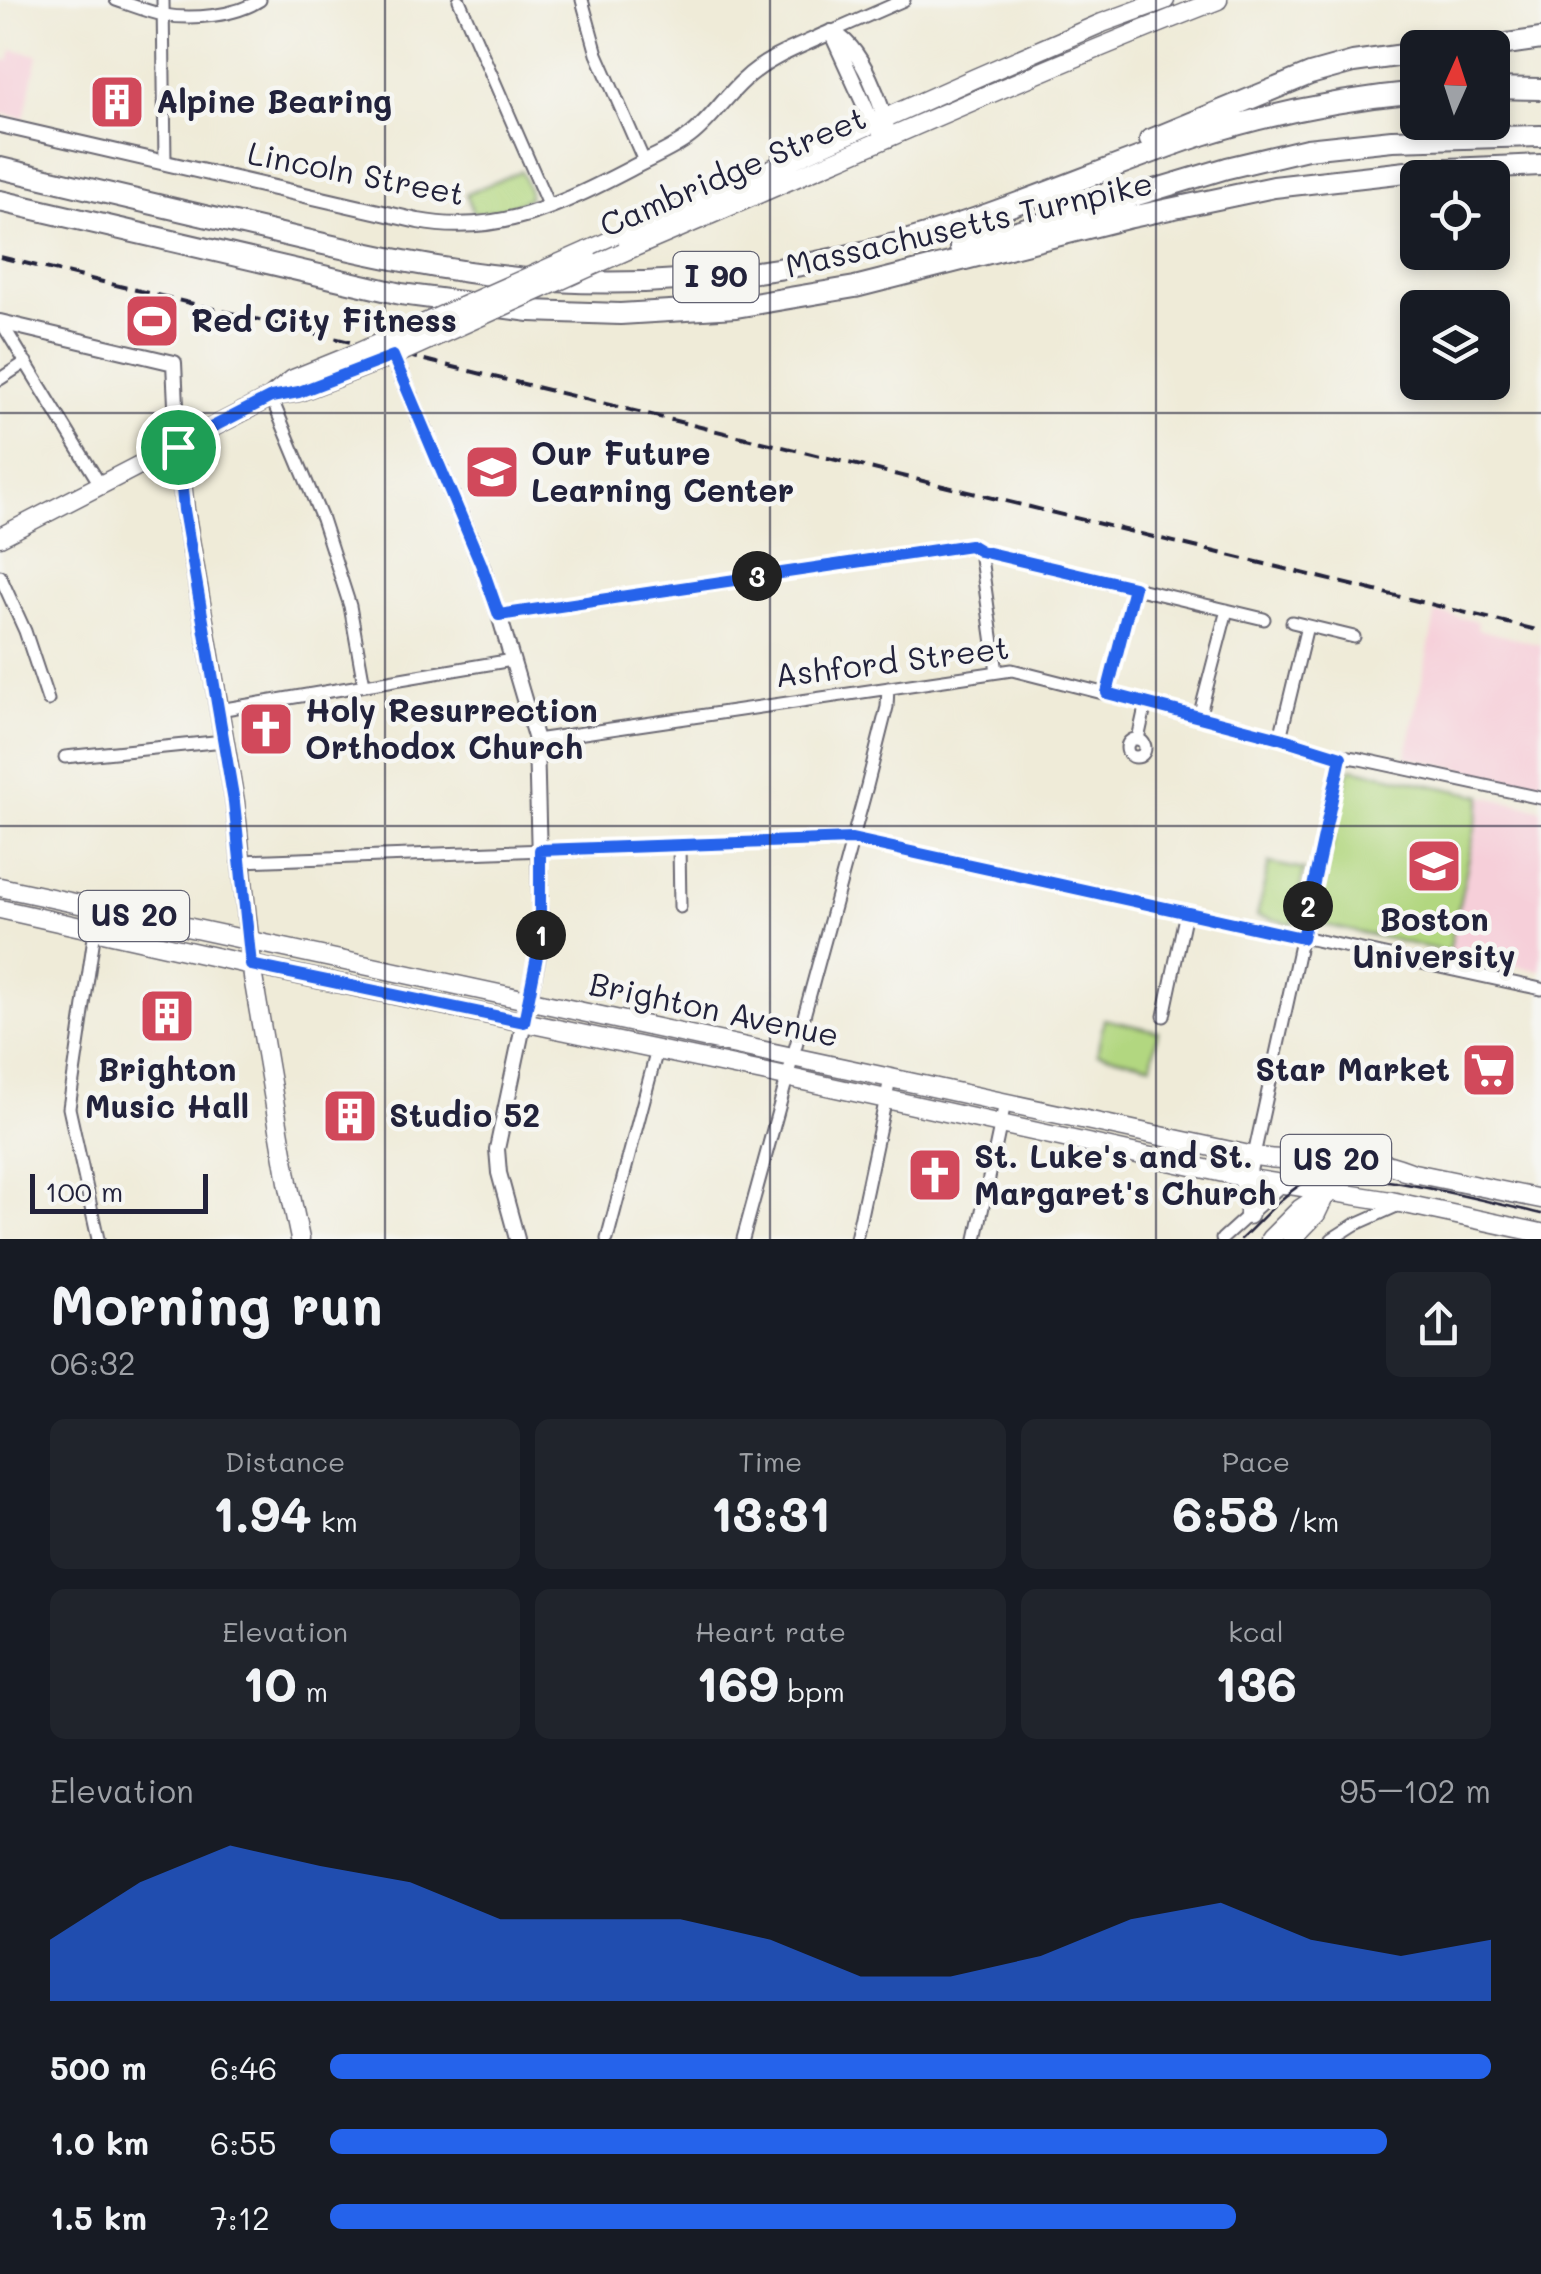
<!DOCTYPE html>
<html lang="en">
<head>
<meta charset="utf-8">
<style>
  :root { --surface:#171b24; --page:#20242c; --text:#f1f3f6; --muted:#9ea1a6; --accent:#2563eb }
  body { margin:0; font-family:Mali,sans-serif; background:var(--page); color:var(--text); height:100vh; display:flex; flex-direction:column; font-size:38px; white-space:nowrap }
  * { box-sizing:border-box; margin:0 }
  p { font-size:32px; color:var(--muted) }
  .icon { flex:none; width:55px; height:55px; fill:none; stroke:currentColor; stroke-width:2; stroke-linecap:round; stroke-linejoin:round }
  .map { position:relative; height:1239px; overflow:hidden }
  .details { display:flex; flex-direction:column; background:var(--surface); flex:1 }
  .details>* { flex:none }
  .needle { width:65px; rotate:3deg }
  .controls { position:absolute; left:1400px; top:30px; display:grid; gap:20px }
  .controls a { display:grid; place-items:center; width:110px; height:110px; border-radius:15px; background:var(--surface); box-shadow:0 5px 15px #0003; font-size:50px }
  .scale { position:absolute; left:30px; bottom:25px; width:178px; box-sizing:border-box; padding-left:10px; border:5px solid #22223b; border-top:0; font-size:28px; line-height:35px; white-space:nowrap; color:#22223b; -webkit-text-stroke:8px #f6f6f2; paint-order:stroke }
  .pin { position:absolute; display:grid; place-items:center; width:85px; height:85px; color:#fff; margin:-42px; border:5px solid #fff; border-radius:50%; box-shadow:0 2px 10px #0007 }
  .km { position:absolute; width:50px; height:50px; margin:-25px; border-radius:50%; background:#222; color:#fff; font-size:28px; line-height:50px; text-align:center }
  .round { display:grid; place-items:center; flex:none; width:105px; height:105px; border-radius:15px; background:var(--page) }
  .head { display:flex; align-items:center; justify-content:space-between; height:170px; padding:0 50px }
  h1 { font-size:55px; font-weight:800; line-height:75px }
  .stats { display:grid; grid-template-columns:repeat(3,1fr); gap:15px; height:170px; padding:10px 50px }
  .stats div { display:grid; align-content:center; border-radius:15px; background:var(--page); text-align:center }
  .stats b { font-size:50px; font-weight:800 }
  .stats small { font-size:28px; font-weight:400 }
  .stats p { font-size:28px }
  .chart { height:280px; padding:20px 50px }
  .chart p { display:flex; justify-content:space-between }
  .chart svg { width:100%; height:180px; margin-top:10px; fill:var(--accent); opacity:.7 }
  ul { padding:0 50px; list-style:none; font-size:32px }
  li { display:grid; grid-template-columns:160px 120px 1fr; align-items:center; height:75px }
  li i { height:25px; border-radius:12px; background:var(--accent) }
  .map>svg:first-child { display:block }
  .built { fill:#f6cfd9 }
  .park { fill:#b2d780; stroke:#6a7c5e; stroke-width:2.5 }
  .lines { fill:none; stroke-linecap:round; stroke-linejoin:round }
  .minor-casing { stroke:#6a6872; stroke-width:15 }
  .tertiary-casing { stroke:#6a6872; stroke-width:18 }
  .primary-casing { stroke:#6a6872; stroke-width:21 }
  .motorway-casing { stroke:#6a6872; stroke-width:24 }
  .minor { stroke:#fff; stroke-width:11 }
  .tertiary { stroke:#fff; stroke-width:14 }
  .primary { stroke:#fff; stroke-width:18 }
  .motorway { stroke:#fff; stroke-width:20 }
  .tram { stroke:#22223b; stroke-width:2.5 }
  .rail { stroke:#22223b; stroke-width:4; stroke-dasharray:15 8; stroke-linecap:butt }
  .primary-bridge-casing { stroke:#6a6872; stroke-width:21; stroke-linecap:butt }
  .primary-bridge { stroke:#fff; stroke-width:18 }
  .route-casing { stroke:#fff; stroke-width:20 }
  .route { stroke:#2563eb; stroke-width:12 }
  .grid { fill:none; stroke:#22223b; stroke-width:2.5; stroke-opacity:0.55 }
  .labels { text-anchor:middle; stroke-width:9; stroke-linejoin:round; paint-order:stroke }
  .shield { fill:#f6f6f2; stroke:#626272; stroke-width:2.5 }
  .shield-label { font-size:30px; font-weight:bold; fill:#22223b }
  .poi-label { font-size:32px; font-weight:bold; fill:#22223b; stroke:#f6f6f2; text-anchor:start }
  .street-label { font-size:32px; fill:#22223b; stroke:#f6f6f2 }
</style>
</head>
<body>
<div class="map">
<svg width="1541" height="1239" viewBox="0 0 1541 1239">
  <rect width="100%" height="100%" fill="#f6f6f2"/>
  <filter id="ink" filterUnits="userSpaceOnUse"><feTurbulence type="fractalNoise" baseFrequency=".01" numOctaves="2"/><feDisplacementMap in="SourceGraphic" scale="20" xChannelSelector="R" yChannelSelector="G"/><feConvolveMatrix kernelMatrix="1 2 1 2 8 2 1 2 1" color-interpolation-filters="sRGB"/></filter>
  <filter id="wash" filterUnits="userSpaceOnUse"><feTurbulence type="fractalNoise" baseFrequency=".0048" numOctaves="4" result="noise"/><feDisplacementMap in="SourceGraphic" scale="40" xChannelSelector="R" yChannelSelector="G"/><feGaussianBlur stdDeviation="2.25" result="paint"/><feColorMatrix in="noise" values="0 0 0 0 0 0 0 0 0 0 0 0 0 0 0 0 0 1.4 0 .05"/><feComposite in="paint" operator="in"/></filter>
  <g filter="url(#wash)">
    <rect width="100%" height="100%" fill="#efebd8"/>
    <!-- built -->
    <path class="built" d="M 12,49 L 38,55 L 24,118 L 0,113 L 0,59 L 9,61 Z
      M 1436,612 L 1478,622 L 1477,629 L 1541,645 L 1541,787 L 1406,757 Z
      M 1352,768 L 1541,809 L 1541,971 L 1315,923 L 1347,773 Z"/>
    <!-- park -->
    <path class="park" d="M 521,171 L 529,191 L 529,198 L 507,208 L 474,214 L 466,194 Z
      M 1352,768 L 1482,796 L 1449,952 L 1315,923 L 1347,773 Z
      M 1269,863 L 1304,870 L 1293,924 L 1257,916 Z
      M 1104,1019 L 1158,1031 L 1151,1065 L 1097,1053 Z"/>
  </g>
  <g filter="url(#ink)">
    <g class="lines">
      <!-- minor casing -->
      <g class="minor-casing">
        <path id="minor" d="M 116,0 C 132,5 148,12 164,15 C 192,20 236,16 260,0
          M 163,0 L 165,163
          M 459,0 L 549,207
          M 582,0 L 597,54 L 644,161
          M 831,32 L 904,0
          M 1,322 L 101,486
          M 0,379 L 26,362
          M 271,397 L 322,519 L 350,606 L 364,685
          M 980,551 L 1264,619
          M 0,576 L 25,631 L 48,700
          M 499,615 L 970,545 L 980,551 L 997,672
          M 1292,622 L 1354,637
          M 1107,693 L 1134,587
          M 219,710 L 512,660
          M 1199,717 L 1227,610
          M 1280,738 L 1307,626
          M1127 748a9 9 0 1 1 18 0a9 9 0 1 1-18 0Z
          M 1138,739 L 1146,703
          M 536,740 L 1012,670 L 1280,738 L 1324,753 L 1360,759 L 1541,798
          M 65,757 L 224,741
          M 679,845 L 680,907
          M 241,861 L 852,839 L 1541,989
          M 95,930 L 69,1108 L 98,1239
          M 1164,1016 L 1186,912
          M 1249,1178 L 1341,757
          M 607,1239 L 657,1050
          M 743,1239 L 867,786 L 887,707 L 888,688
          M 856,1239 L 890,1079
          M 976,1239 L 1005,1103
          M 1222,1239 L 1283,1184
          M 1332,1239 L 1354,1225 L 1399,1205"/>
      </g>
      <!-- tertiary casing -->
      <g class="tertiary-casing">
        <path id="tertiary" d="M 831,32 C 862,44 884,108 889,139
          M 831,32 L 873,124 L 879,130
          M 0,125 L 418,221 C 497,236 561,205 630,169 C 650,158 672,150 690,136 C 711,120 725,97 744,80 C 768,57 801,46 831,32
          M 0,322 L 174,363 L 178,447
          M 393,356 L 481,564 L 499,615 L 536,740 L 541,941 L 497,1149 L 499,1173 L 517,1239"/>
      </g>
      <!-- primary casing -->
      <g class="primary-casing">
        <path id="primary" d="M 587,251 L 975,78 L 1102,23 L 1165,0
          M 623,252 C 822,168 1018,78 1218,0
          M 275,396 L 299,392 L 393,356
          M 178,447 L 185,510 L 235,802 L 253,977 L 288,1182 L 300,1239
          M 0,537 L 271,397 L 293,379 L 357,353
          M 0,887 L 1254,1156 C 1288,1162 1319,1158 1352,1159 C 1375,1159 1395,1166 1416,1174
          M 0,909 L 251,965 L 772,1074 L 1251,1179 L 1391,1201 L 1541,1233
          M 1404,1171 L 1541,1199
          M 1242,1176 L 1249,1198 L 1249,1215
          M 1270,1239 L 1300,1209 L 1328,1190 L 1343,1177 L 1356,1170 L 1374,1167
          M 1292,1239 L 1316,1214 L 1327,1191"/>
      </g>
      <!-- motorway casing -->
      <g class="motorway-casing">
        <path id="motorway" d="M 1479,48 L 1541,39
          M 1492,88 L 1541,89
          M 1150,140 L 1310,74 L 1353,62 L 1418,53
          M 0,168 C 88,189 176,210 264,230 C 360,253 455,275 554,281 C 662,287 771,275 876,249 C 986,221 1089,173 1196,137 C 1268,114 1342,99 1418,92
          M 0,201 L 401,294 L 530,311 L 620,314 L 736,307 L 855,287 L 1127,218 L 1274,187 L 1424,170 L 1541,165
          M 960,248 L 1227,168 L 1307,149 L 1392,140 L 1541,136"/>
      </g>
      <!-- minor -->
      <use href="#minor" class="minor"/>
      <!-- tertiary -->
      <use href="#tertiary" class="tertiary"/>
      <!-- primary -->
      <use href="#primary" class="primary"/>
      <!-- motorway -->
      <use href="#motorway" class="motorway"/>
      <!-- tram -->
      <path class="tram" d="M 1241,1239 C 1261,1221 1287,1189 1311,1179 C 1346,1164 1498,1204 1541,1214"/>
      <!-- rail -->
      <path class="rail" d="M 0,257 L 1541,631"/>
      <!-- primary-bridge casing -->
      <g class="primary-bridge-casing">
        <path id="primary-bridge" d="M 357,353 L 587,251
          M 393,356 L 623,252"/>
      </g>
      <!-- primary-bridge -->
      <use href="#primary-bridge" class="primary-bridge"/>
    </g>
  </g>
  <g class="lines" filter="url(#ink)">
    <!-- route casing -->
    <g class="route-casing">
      <path id="route" d="M 393,356 L 481,564 L 499,615 L 970,545 L 980,551 L 1134,587 L 1107,693 L 1280,738 L 1341,757 L 1302,938 L 852,839 L 540,850 L 540,941 L 524,1022 L 251,965 L 234,802 L 184,510 L 178,447 L 197,435 L 271,397 L 299,392 Z"/>
    </g>
    <!-- route -->
    <use href="#route" class="route"/>
  </g>
  <!-- grid -->
  <path class="grid" d="M 385,0 L 385,1239M 770,0 L 770,1239M 1156,0 L 1156,1239M 0,413 L 1541,413M 0,826 L 1541,826"/>
  <!-- icons -->
  <defs>
    <g id="building-square" transform="scale(2.875)"><rect x="-9" y="-9" width="18" height="18" rx="4" fill="#d1495b" stroke="#f6f6f2"/><path d="M-4-6H4V6H1V3H-1V6H-4ZM-2.5-4.3h1.7v1.8h-1.7ZM.8-4.3h1.7v1.8H.8ZM-2.5-1h1.7V.8h-1.7ZM.8-1h1.7V.8H.8Z" fill="#fff"/></g>
    <g id="stadium-square" transform="scale(2.875)"><rect x="-9" y="-9" width="18" height="18" rx="4" fill="#d1495b" stroke="#f6f6f2"/><path d="M0-5a6.5 5 0 1 0 0 10a6.5 5 0 1 0 0-10ZM-3.5-1.8h7v3.6h-7Z" fill="#fff"/></g>
    <g id="school-square" transform="scale(2.875)"><rect x="-9" y="-9" width="18" height="18" rx="4" fill="#d1495b" stroke="#f6f6f2"/><path d="M0-5L7-2L0 1L-7-2ZM-4 1L0 2.5L4 1V4Q0 6-4 4Z" fill="#fff"/></g>
    <g id="church-square" transform="scale(2.875)"><rect x="-9" y="-9" width="18" height="18" rx="4" fill="#d1495b" stroke="#f6f6f2"/><path d="M-1.2-6h2.4v3.5h3.3v2.4h-3.3V6h-2.4V-.1h-3.3v-2.4h3.3Z" fill="#fff"/></g>
    <g id="university-square" transform="scale(2.875)"><rect x="-9" y="-9" width="18" height="18" rx="4" fill="#d1495b" stroke="#f6f6f2"/><path d="M0-5L7-2L0 1L-7-2ZM-4 1L0 2.5L4 1V4Q0 6-4 4Z" fill="#fff"/></g>
    <g id="supermarket-square" transform="scale(2.875)"><rect x="-9" y="-9" width="18" height="18" rx="4" fill="#d1495b" stroke="#f6f6f2"/><path d="M-6-5.5h2.5l.6 2H6L4.5 2H-2.5L-4.4-4H-6ZM-1.5 3.2a1.3 1.3 0 1 0 .1 0ZM3 3.2a1.3 1.3 0 1 0 .1 0Z" fill="#fff"/></g>
  </defs>
  <g fill-rule="evenodd">
    <use href="#building-square" x="117" y="102"/>
    <use href="#stadium-square" x="152" y="321"/>
    <use href="#school-square" x="492" y="472"/>
    <use href="#church-square" x="266" y="729"/>
    <use href="#university-square" x="1434" y="866"/>
    <use href="#building-square" x="167" y="1016"/>
    <use href="#supermarket-square" x="1489" y="1070"/>
    <use href="#building-square" x="350" y="1116"/>
    <use href="#church-square" x="935" y="1175"/>
  </g>
  <g class="labels">
    <!-- shield labels -->
    <g class="shield">
      <rect x="673.5" y="252" width="85" height="50" rx="8"/>
      <rect x="79" y="891" width="110" height="50" rx="8"/>
      <rect x="1281" y="1135" width="110" height="50" rx="8"/>
    </g>
    <g class="shield-label">
      <text x="716" y="287">I 90</text>
      <text x="134" y="926">US 20</text>
      <text x="1336" y="1170">US 20</text>
    </g>
    <!-- poi labels -->
    <g class="poi-label">
      <text x="156" y="113">Alpine Bearing</text>
      <text x="191" y="332">Red City Fitness</text>
      <text x="531" y="465">Our Future<tspan x="531" dy="37">Learning Center</tspan></text>
      <text x="305" y="722">Holy Resurrection<tspan x="305" dy="37">Orthodox Church</tspan></text>
      <text x="1434" y="931" text-anchor="middle">Boston<tspan x="1434" dy="37">University</tspan></text>
      <text x="167" y="1081" text-anchor="middle">Brighton<tspan x="167" dy="37">Music Hall</tspan></text>
      <text x="1450" y="1081" text-anchor="end">Star Market</text>
      <text x="389" y="1127">Studio 52</text>
      <text x="974" y="1168">St. Luke's and St.<tspan x="974" dy="37">Margaret's Church</tspan></text>
    </g>
    <!-- street labels -->
    <g class="street-label">
      <text transform="translate(733 172) rotate(-23)" y="11">Cambridge Street</text>
      <text transform="translate(356 174) rotate(11)" y="11">Lincoln Street</text>
      <text transform="translate(969 225) rotate(-13)" y="11">Massachusetts Turnpike</text>
      <text transform="translate(892 662) rotate(-7)" y="11">Ashford Street</text>
      <text transform="translate(714 1010) rotate(12)" y="11">Brighton Avenue</text>
    </g>
  </g>
</svg>
<div class="controls">
<a><svg class="needle" viewBox="-14 -14 28 28"><path d="M0-13l5 13h-10z" fill="#e53935"/><path d="M0 13l5-13h-10z" fill="#9ea1a6"/></svg></a>
<a><svg class="icon" aria-label="locate" viewBox="0 0 24 24"><circle cx="12" cy="12" r="6"/><path d="M12 2v4M12 18v4M2 12h4M18 12h4"/></svg></a>
<a><svg class="icon" aria-label="layers" viewBox="0 0 24 24"><path d="M12 4l9 5-9 5-9-5zM3 14l9 5 9-5"/></svg></a>
</div>
<div class="scale">100 m</div>
<div class="pin" style="left:178px;top:447px;background:#1e9e55"><svg class="icon" aria-label="arrive" viewBox="0 0 24 24"><path d="M6 21V4h12l-3 4 3 4H6"/></svg></div>
<b class="km" style="left:541px;top:935px">1</b>
<b class="km" style="left:1308px;top:906px">2</b>
<b class="km" style="left:757px;top:576px">3</b>
</div>
<section class="details">
<div class="head"><div><h1>Morning run</h1><p>06:32</p></div><a class="round"><svg class="icon" aria-label="share" viewBox="0 0 24 24"><path d="M12 15V3M7 8l5-5 5 5M5 13v7h14v-7"/></svg></a></div>
<div class="stats">
<div><p>Distance</p><b>1.94<small> km</small></b></div>
<div><p>Time</p><b>13:31</b></div>
<div><p>Pace</p><b>6:58<small> /km</small></b></div>
</div>
<div class="stats">
<div><p>Elevation</p><b>10<small> m</small></b></div>
<div><p>Heart rate</p><b>169<small> bpm</small></b></div>
<div><p>kcal</p><b>136</b></div>
</div>
<div class="chart"><p><span>Elevation</span>95–102 m</p>
<svg viewBox="0 0 160 44" preserveAspectRatio="none"><path d="M0 44V29L10 15L20 6L30 11L40 15L50 24L60 24L70 24L80 29L90 38L100 38L110 33L120 24L130 20L140 29L150 33L160 29V44z"/></svg>
</div>
<ul>
<li><b>500 m</b>6:46<i style="width:100%"></i></li>
<li><b>1.0 km</b>6:55<i style="width:91%"></i></li>
<li><b>1.5 km</b>7:12<i style="width:78%"></i></li>
</ul>
</section>
</body>
</html>
